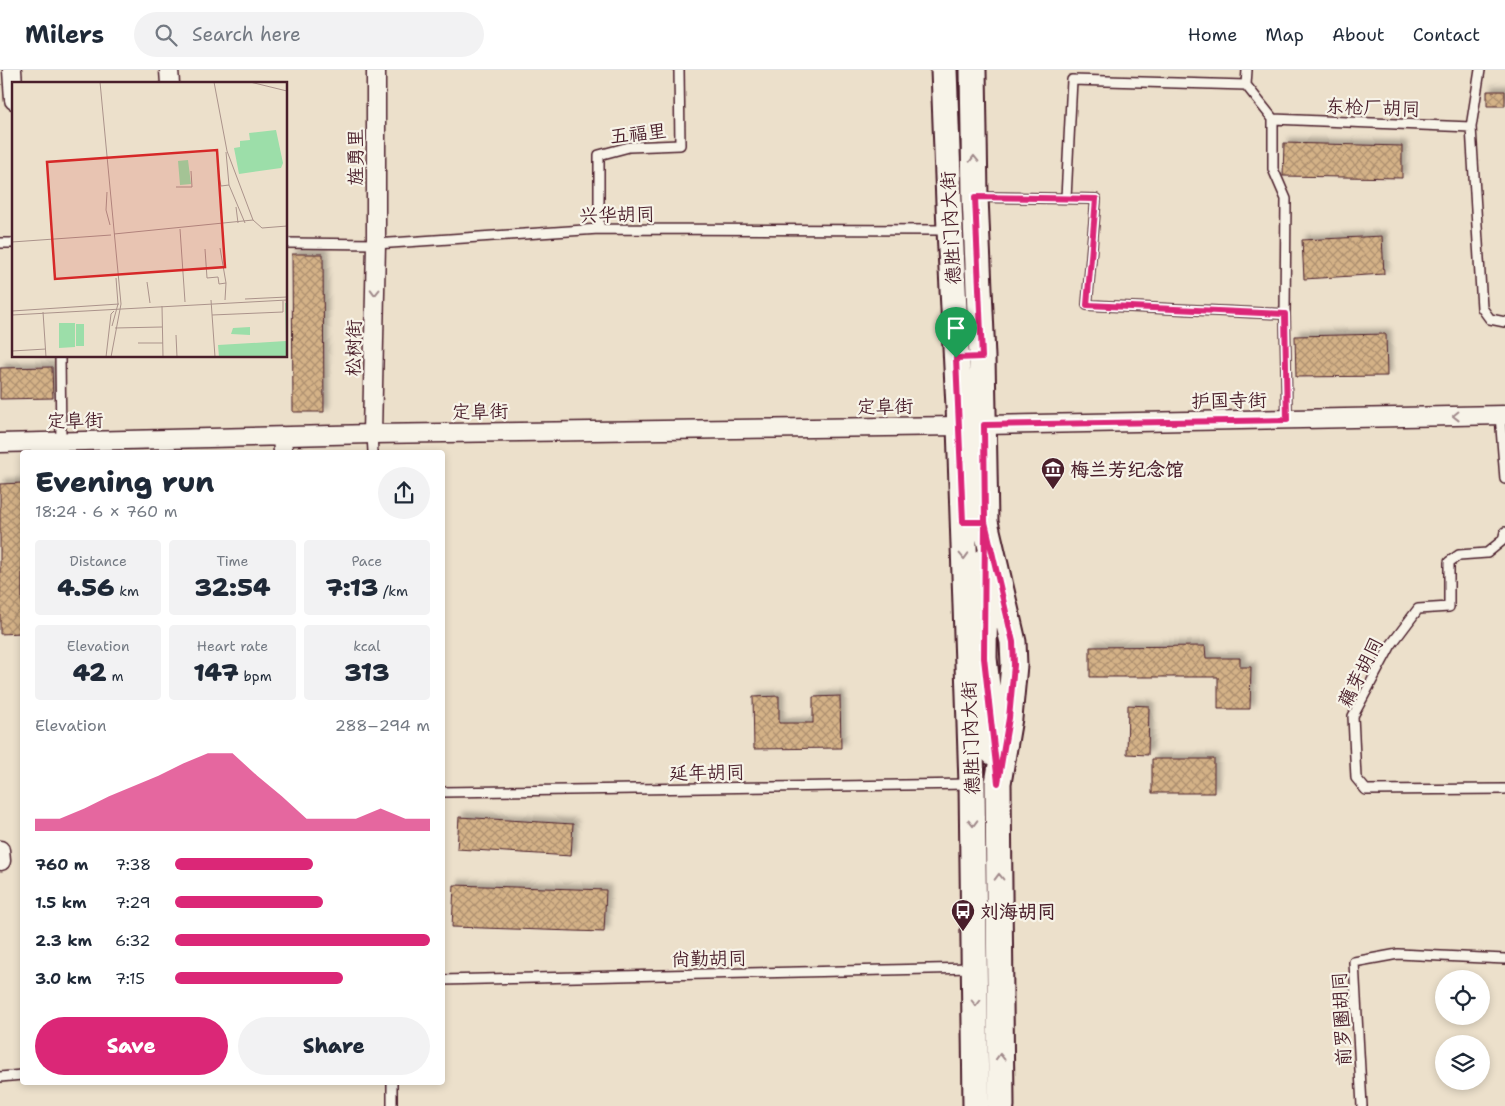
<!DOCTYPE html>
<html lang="en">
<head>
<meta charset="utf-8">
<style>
  :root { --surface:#fff; --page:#f2f2f3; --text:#1f2937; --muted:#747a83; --line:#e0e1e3; --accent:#db2777 }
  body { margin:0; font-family:"Shantell Sans","LXGW WenKai TC",sans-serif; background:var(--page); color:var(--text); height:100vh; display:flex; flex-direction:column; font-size:19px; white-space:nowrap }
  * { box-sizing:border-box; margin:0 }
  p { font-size:16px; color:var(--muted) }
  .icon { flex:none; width:28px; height:28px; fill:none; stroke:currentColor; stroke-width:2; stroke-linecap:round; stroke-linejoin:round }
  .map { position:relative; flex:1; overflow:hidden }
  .details { position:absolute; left:20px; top:380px; width:425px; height:635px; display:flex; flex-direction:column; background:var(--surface); border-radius:5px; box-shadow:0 2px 8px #0003 }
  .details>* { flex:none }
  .tools { position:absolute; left:1435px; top:900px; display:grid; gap:10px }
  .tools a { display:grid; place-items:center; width:55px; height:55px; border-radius:50%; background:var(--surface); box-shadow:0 2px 8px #0003; font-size:25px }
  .pin { position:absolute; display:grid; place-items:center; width:42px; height:42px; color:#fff; margin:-51px -21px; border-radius:50% 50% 50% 0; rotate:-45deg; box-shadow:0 0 5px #0007 }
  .pin .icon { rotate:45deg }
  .round { display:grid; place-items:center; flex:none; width:52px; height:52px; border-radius:26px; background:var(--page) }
  .headline { display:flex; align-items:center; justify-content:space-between; height:85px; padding:0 15px }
  h1 { font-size:28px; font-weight:800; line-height:38px }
  .stats { display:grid; grid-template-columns:repeat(3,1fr); gap:8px; height:85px; padding:5px 15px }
  .stats div { display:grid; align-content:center; border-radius:5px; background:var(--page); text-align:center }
  .stats b { font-size:25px; font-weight:800 }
  .stats small { font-size:14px; font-weight:400 }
  .stats p { font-size:14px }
  .chart { height:140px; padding:10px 15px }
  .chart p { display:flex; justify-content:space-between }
  .chart svg { width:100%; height:90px; margin-top:5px; fill:var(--accent); opacity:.7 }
  .primary-button { display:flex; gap:10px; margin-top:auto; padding:10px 15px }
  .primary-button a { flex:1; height:58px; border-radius:30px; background:var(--accent); color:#fff; font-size:20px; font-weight:800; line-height:58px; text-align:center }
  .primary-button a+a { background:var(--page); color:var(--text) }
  ul { padding:0 15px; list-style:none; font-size:16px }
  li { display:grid; grid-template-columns:80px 60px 1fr; align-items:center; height:38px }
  li i { height:12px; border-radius:6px; background:var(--accent) }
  header { display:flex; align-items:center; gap:30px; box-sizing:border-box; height:70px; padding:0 25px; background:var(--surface); border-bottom:1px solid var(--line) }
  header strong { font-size:24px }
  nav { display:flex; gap:28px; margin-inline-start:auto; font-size:18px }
  .search { width:350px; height:45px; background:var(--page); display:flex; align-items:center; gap:12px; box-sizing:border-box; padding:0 18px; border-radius:28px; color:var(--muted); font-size:19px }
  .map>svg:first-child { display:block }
  .building { fill:url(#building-cross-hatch); stroke:#4a1f2b; filter:url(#shadow) }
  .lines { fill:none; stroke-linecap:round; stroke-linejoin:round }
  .service-casing { stroke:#4a1f2b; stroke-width:12 }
  .minor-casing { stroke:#4a1f2b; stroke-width:21 }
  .secondary-casing { stroke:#4a1f2b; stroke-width:29 }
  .service { stroke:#f7f3e8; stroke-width:9 }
  .minor { stroke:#f7f3e8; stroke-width:18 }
  .secondary { stroke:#f7f3e8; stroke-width:25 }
  .oneway { stroke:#a0898a }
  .route-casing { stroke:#fff; stroke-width:10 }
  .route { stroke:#db2777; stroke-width:6 }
  .labels { text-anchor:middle; stroke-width:4.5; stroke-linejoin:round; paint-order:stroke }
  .street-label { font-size:19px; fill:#4a1f2b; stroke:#f7f3e8 }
  .poi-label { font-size:19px; font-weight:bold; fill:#4a1f2b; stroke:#f7f3e8; text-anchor:start }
  .inset-road { fill:none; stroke:#ab938b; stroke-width:1 }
  .view { fill:#d62828; fill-opacity:0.15; stroke:#d62828; stroke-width:2.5 }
  .inset-edge { fill:none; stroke:#4a1f2b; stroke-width:2.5 }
</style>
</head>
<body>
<header>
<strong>Milers</strong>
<div class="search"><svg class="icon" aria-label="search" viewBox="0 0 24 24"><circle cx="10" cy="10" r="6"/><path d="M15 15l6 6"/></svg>Search here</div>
<nav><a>Home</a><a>Map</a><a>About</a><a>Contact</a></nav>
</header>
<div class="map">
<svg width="1505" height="1036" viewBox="0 0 1505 1036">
  <defs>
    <pattern id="building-cross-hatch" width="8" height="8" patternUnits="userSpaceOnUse" patternTransform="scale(1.25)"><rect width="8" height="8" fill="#d4b287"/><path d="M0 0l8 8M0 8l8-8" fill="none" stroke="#ae906f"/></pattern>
    <filter id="shadow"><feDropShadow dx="4.5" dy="-4.5" stdDeviation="2.5" flood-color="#0004"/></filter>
  </defs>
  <rect width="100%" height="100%" fill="#ece0cb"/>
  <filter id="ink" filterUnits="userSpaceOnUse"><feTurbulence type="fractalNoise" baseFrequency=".02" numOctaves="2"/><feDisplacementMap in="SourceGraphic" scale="10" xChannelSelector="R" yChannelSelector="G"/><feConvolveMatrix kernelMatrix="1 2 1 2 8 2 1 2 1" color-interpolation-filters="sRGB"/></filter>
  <g filter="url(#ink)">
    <!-- building -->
    <path class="building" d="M 1487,21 L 1505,21 L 1505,36 L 1487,36 Z
      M 1284,73 L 1402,76 L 1402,108 L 1283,106 Z
      M 1382,166 L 1384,204 L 1304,209 L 1302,170 Z
      M 292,184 L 323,184 L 324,342 L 293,342 Z
      M 1386,264 L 1387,306 L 1296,307 L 1295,266 Z
      M 52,297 L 53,328 L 0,329 L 0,298 Z
      M 22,413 L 22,563 L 0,564 L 0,414 Z
      M 1205,576 L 1206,588 L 1240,588 L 1240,597 L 1251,597 L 1250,639 L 1218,639 L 1218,607 L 1090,607 L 1090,577 Z
      M 779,626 L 779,653 L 813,653 L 813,627 L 840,626 L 841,678 L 754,679 L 753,627 Z
      M 1128,635 L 1149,636 L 1148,685 L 1127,684 Z
      M 1152,689 L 1214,689 L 1214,723 L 1152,723 Z
      M 459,747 L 573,754 L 571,786 L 457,779 Z
      M 454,815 L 606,820 L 604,862 L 452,857 Z"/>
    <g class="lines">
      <!-- service casing -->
      <g class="service-casing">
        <path id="service" d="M 1247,0 L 1246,15 L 1273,49 L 1273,99 L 1286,129 L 1285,244 L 1287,350
          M 1480,0 L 1471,57 L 1482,238 L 1490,249 L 1505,252
          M 1273,49 L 1471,57
          M 975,127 L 1096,129 L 1087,235 L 1285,244
          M 1066,128 L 1072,10 L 1246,15
          M 599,159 L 599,85 L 629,77 L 680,75 L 679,0
          M 0,173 L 14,173
          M 286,173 L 376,174 L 599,159 L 949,160
          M 60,286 L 61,371
          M 1500,345 L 1505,409
          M 372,364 L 373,382
          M 1505,462 L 1503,470 L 1487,483 L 1459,485 L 1449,492 L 1449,537 L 1418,539 L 1391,575 L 1353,646 L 1356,708 L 1366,720 L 1505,719
          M 442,722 L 969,714
          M 442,910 L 972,898
          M 0,1007 L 22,1005
          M 392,1036 L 392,1012
          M 1362,1036 L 1354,892 L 1398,884 L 1505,889"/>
      </g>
      <!-- minor casing -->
      <g class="minor-casing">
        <path id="minor" d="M 12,0 L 14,30
          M 169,0 L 170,14
          M 984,355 L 1505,345
          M 372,364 L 376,174 L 376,0
          M 282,366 L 283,382
          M 0,373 L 372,364 L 960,356
          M 0,780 L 1,791"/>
      </g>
      <!-- secondary casing -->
      <g class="secondary-casing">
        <path id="secondary" d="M 944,0 L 950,160 L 960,356 L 972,714 L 976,1036
          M 973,0 L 975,127 L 982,287 L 985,452 L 1013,572 L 1014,595 L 1009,648 L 998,713 L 1001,1036
          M 985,491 L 984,588 L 994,683"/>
      </g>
      <!-- service -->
      <use href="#service" class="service"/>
      <!-- minor -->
      <use href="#minor" class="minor"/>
      <!-- secondary -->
      <use href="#secondary" class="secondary"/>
    </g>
    <!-- one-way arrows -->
    <defs><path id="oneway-chevron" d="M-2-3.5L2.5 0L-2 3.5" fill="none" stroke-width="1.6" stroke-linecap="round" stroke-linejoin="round" transform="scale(1.25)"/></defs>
    <g class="oneway">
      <use href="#oneway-chevron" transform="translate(974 89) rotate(-91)"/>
      <use href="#oneway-chevron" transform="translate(375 222) rotate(91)"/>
      <use href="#oneway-chevron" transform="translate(1456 346) rotate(179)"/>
      <use href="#oneway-chevron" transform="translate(964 486) rotate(88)"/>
      <use href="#oneway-chevron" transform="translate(973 753) rotate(89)"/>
      <use href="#oneway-chevron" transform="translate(999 807) rotate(-91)"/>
      <use href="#oneway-chevron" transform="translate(976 933) rotate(90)"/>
      <use href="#oneway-chevron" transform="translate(1000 987) rotate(-91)"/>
    </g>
  </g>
  <g class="lines" filter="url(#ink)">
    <!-- route casing -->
    <g class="route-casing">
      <path id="route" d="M 956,288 L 963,452 L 985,452 L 984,588 L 998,713 L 1009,648 L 1014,595 L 1013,572 L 985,452 L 984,355 L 1287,350 L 1285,244 L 1087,235 L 1096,129 L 975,127 L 982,287 L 956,288"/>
    </g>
    <!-- route -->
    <use href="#route" class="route"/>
  </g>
  <!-- icons -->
  <defs>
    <g id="museum-pin" transform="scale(1.25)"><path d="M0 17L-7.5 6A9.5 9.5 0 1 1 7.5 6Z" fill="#4a1f2b" stroke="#f7f3e8"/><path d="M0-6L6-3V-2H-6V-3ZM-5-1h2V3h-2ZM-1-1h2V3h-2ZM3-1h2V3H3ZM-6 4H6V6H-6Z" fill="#fff"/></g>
    <g id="bus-pin" transform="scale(1.25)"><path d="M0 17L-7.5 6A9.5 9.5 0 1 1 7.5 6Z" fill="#4a1f2b" stroke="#f7f3e8"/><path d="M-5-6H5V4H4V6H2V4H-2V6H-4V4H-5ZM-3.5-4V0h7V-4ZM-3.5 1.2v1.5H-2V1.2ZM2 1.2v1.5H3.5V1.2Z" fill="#fff"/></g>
  </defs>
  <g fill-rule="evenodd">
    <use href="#museum-pin" x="1053" y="399"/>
    <use href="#bus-pin" x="963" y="841"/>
  </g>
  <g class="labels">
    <!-- street labels -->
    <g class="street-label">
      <text transform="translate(1373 37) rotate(2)" y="7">东枪厂胡同</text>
      <text transform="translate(638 63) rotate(-6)" y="7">五福里</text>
      <text transform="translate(355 87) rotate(-90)" y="7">旌勇里</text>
      <text transform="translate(617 144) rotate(-1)" y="7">兴华胡同</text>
      <text transform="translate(950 158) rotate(-93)" y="7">德胜门内大街</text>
      <text transform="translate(353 278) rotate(-89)" y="7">松树街</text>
      <text transform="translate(1229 330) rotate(-1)" y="7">护国寺街</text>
      <text transform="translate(885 336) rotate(-1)" y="7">定阜街</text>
      <text transform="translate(480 341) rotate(-1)" y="7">定阜街</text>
      <text transform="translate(75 350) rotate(-1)" y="7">定阜街</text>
      <text transform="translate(1360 602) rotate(-63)" y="7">藕芽胡同</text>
      <text transform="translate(970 668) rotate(-92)" y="7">德胜门内大街</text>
      <text transform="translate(707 702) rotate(-1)" y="7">延年胡同</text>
      <text transform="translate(709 888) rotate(-1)" y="7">尚勤胡同</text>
      <text transform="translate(1341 949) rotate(-93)" y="7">前罗圈胡同</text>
    </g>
    <!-- poi labels -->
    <g class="poi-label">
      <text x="1070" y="406">梅兰芳纪念馆</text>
      <text x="980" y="848">刘海胡同</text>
    </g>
  </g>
  <!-- overview -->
  <g transform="translate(12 12)">
    <rect width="275" height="275" fill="#ece0cb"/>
    <path d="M 273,221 L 275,221 L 275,275 L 207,275 L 206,263 L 274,259 Z" fill="#9cdea9"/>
    <path d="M 264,48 L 271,81 L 269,86 L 227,92 L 222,66 L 228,65 L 228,59 L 238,58 L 237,51 ZM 176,78 L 179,102 L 168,103 L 166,79 ZM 47,241 L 63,241 L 63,265 L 47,266 ZM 64,242 L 72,242 L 72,264 L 64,264 ZM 238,245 L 238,253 L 219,252 L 221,246 Z" fill="#9cdea9"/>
    <path class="inset-road" d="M 88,0 L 109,222 L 99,275M 202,0 L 215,69 L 241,138 L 250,146 L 275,144M 238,0 L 275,9M 214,70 L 217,103 L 233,141M 207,95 L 209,104 L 217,103M 164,105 L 180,105 L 179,89M 95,110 L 94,128 L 98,143M 224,125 L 226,141M 168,147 L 173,220M 102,152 L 241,138M 0,160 L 99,153M 208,166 L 214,201 L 213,218M 193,167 L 195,196 L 206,195 L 207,202 L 214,201M 135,200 L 138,221M 233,217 L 275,215M 199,218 L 203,275M 150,224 L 151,275M 0,229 L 107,222M 31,230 L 34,275M 0,233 L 275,218M 200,233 L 271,230 L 271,219M 100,244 L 106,222 L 104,196M 103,246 L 150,245M 164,253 L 165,275M 126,261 L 151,261M 0,269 L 34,267M 94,275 L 99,232 L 102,229"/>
    <path class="view" d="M 205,68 L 213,185 L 43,197 L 35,80 Z"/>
    <rect width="275" height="275" class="inset-edge"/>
  </g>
</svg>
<div class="tools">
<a><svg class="icon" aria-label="locate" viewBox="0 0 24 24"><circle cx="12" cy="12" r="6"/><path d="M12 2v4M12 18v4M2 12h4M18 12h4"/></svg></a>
<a><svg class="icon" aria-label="layers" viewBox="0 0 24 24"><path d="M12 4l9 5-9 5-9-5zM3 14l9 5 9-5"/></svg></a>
</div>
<div class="pin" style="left:956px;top:288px;background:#1e9e55"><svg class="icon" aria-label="arrive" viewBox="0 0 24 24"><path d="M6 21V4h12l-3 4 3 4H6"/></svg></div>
<section class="details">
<div class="headline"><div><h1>Evening run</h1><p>18:24 · 6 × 760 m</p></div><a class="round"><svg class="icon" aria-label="share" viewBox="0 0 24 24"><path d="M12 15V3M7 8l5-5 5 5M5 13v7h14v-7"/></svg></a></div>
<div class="stats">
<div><p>Distance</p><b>4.56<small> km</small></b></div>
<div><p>Time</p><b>32:54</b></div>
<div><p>Pace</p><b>7:13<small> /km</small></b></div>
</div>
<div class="stats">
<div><p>Elevation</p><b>42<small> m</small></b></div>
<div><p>Heart rate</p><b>147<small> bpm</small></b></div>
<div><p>kcal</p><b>313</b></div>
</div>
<div class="chart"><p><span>Elevation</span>288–294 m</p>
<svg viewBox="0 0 160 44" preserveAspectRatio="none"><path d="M0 44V38L10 38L20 33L30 27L40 22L50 17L60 11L70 6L80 6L90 17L100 27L110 38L120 38L130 38L140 33L150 38L160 38V44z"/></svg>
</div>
<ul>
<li><b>760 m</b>7:38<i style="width:54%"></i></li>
<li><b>1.5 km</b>7:29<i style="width:58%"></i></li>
<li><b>2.3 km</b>6:32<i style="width:100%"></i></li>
<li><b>3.0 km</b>7:15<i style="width:66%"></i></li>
</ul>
<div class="primary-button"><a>Save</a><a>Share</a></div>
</section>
</div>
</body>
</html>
